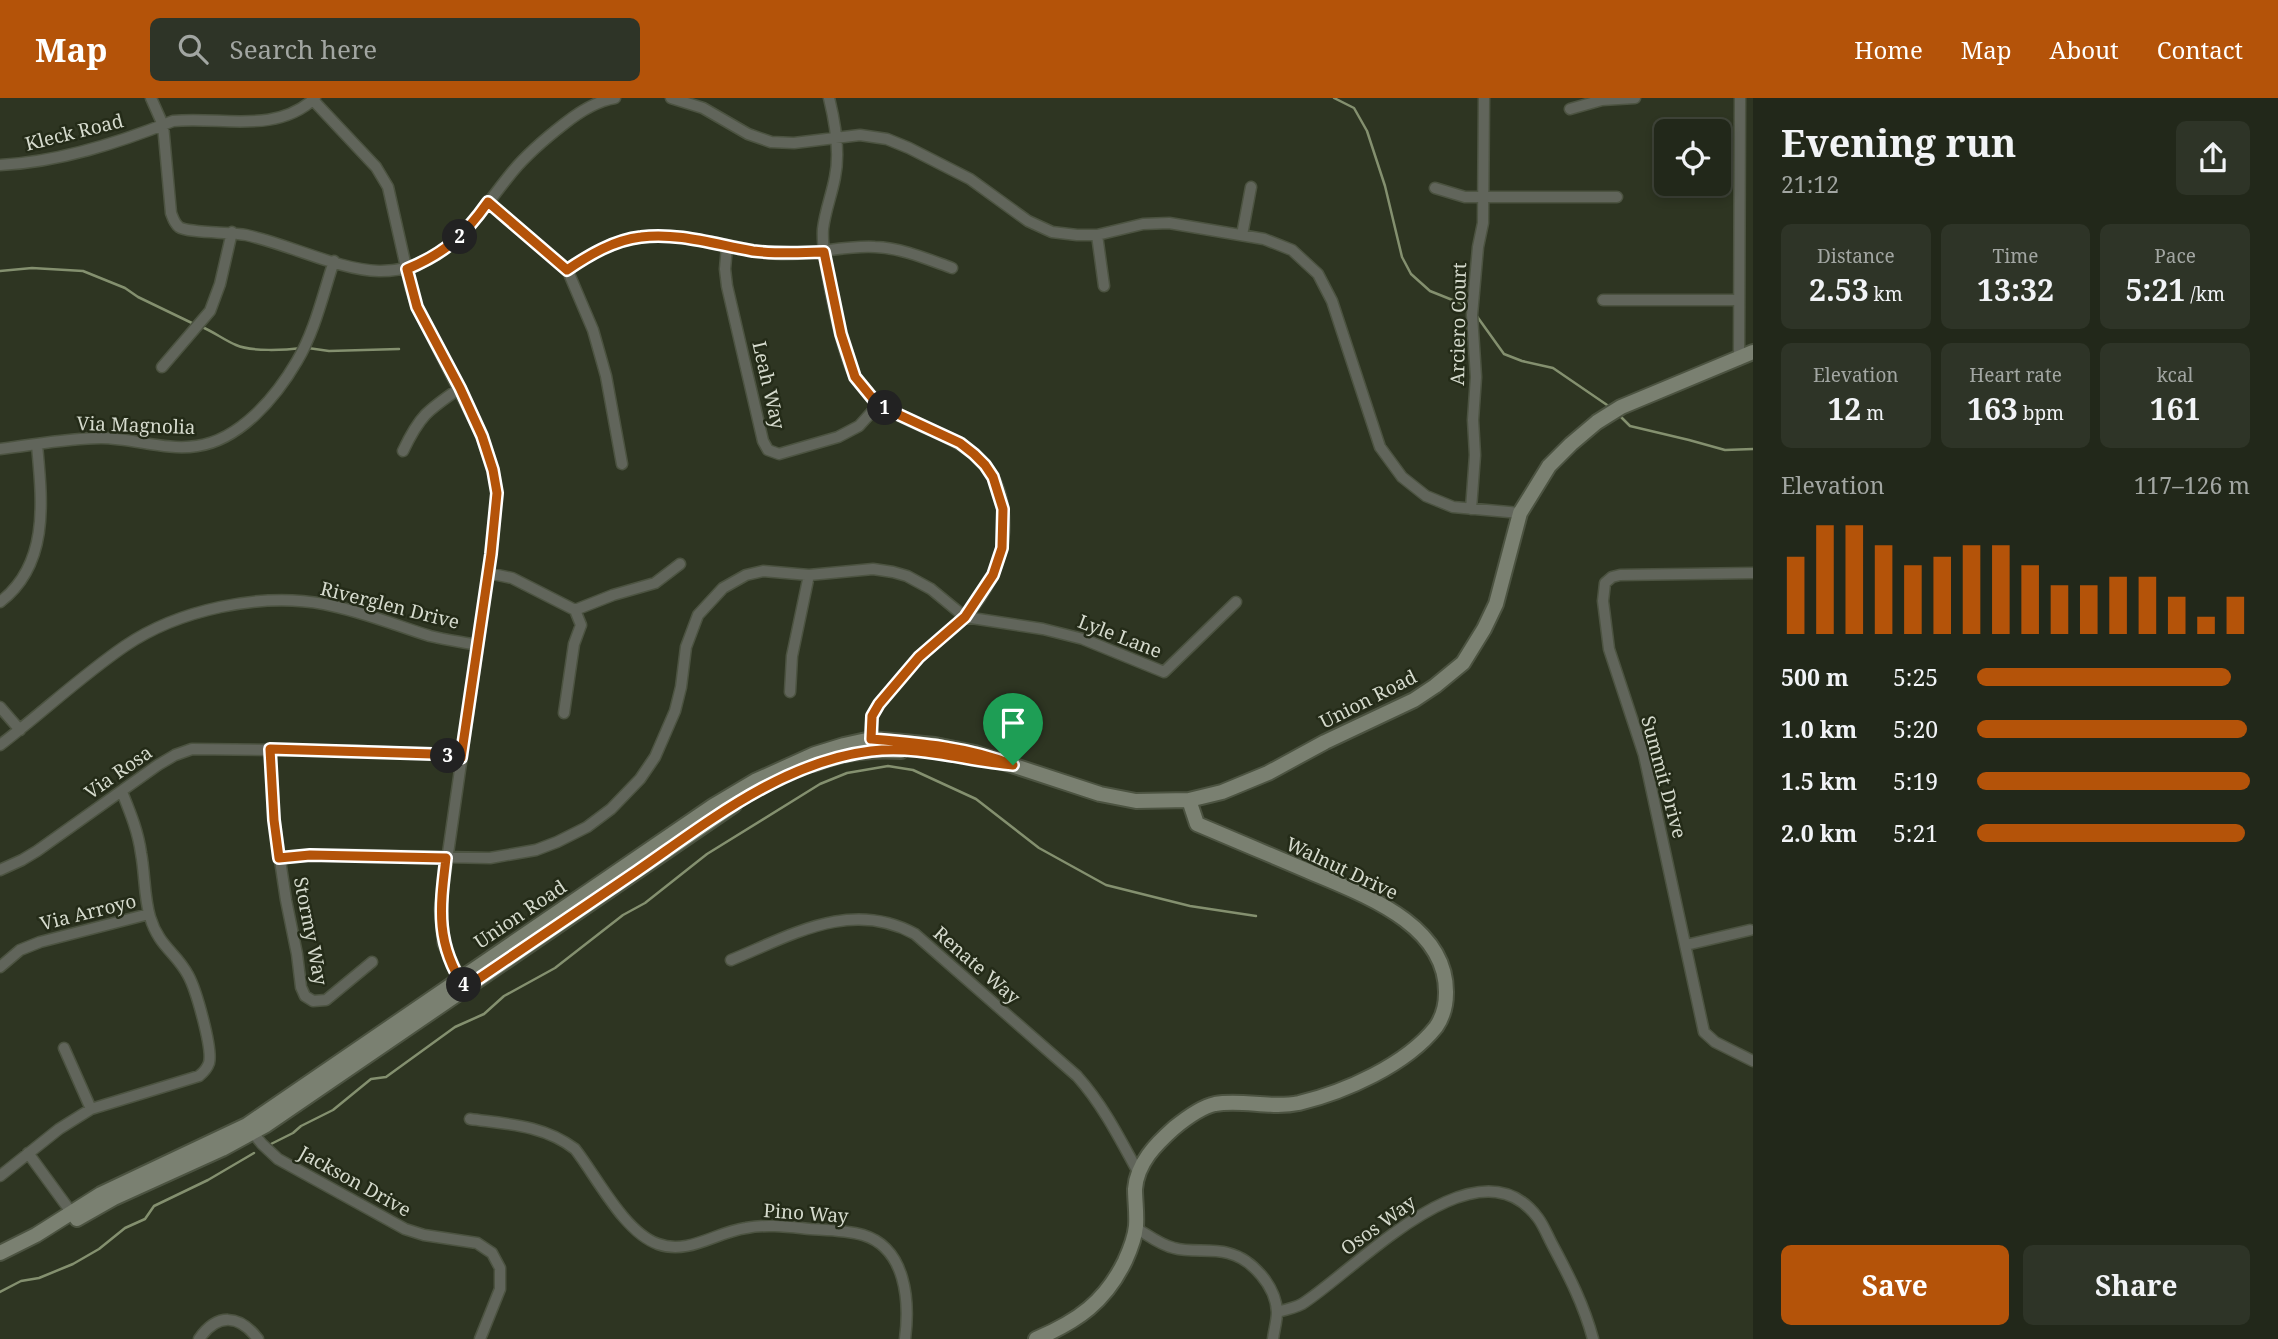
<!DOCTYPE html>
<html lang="en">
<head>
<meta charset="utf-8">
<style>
  :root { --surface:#22281a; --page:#2e3427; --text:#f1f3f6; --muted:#a2a6a2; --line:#3f4439; --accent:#b45309 }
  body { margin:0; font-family:"Noto Serif",serif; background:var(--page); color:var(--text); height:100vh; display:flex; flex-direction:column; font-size:26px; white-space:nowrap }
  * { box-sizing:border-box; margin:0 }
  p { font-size:23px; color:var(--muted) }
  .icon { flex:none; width:38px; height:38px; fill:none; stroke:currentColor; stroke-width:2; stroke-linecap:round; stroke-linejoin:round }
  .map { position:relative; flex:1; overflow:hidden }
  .sheet { display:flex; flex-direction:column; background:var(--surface); width:525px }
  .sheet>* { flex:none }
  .controls { position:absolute; left:1654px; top:21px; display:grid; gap:14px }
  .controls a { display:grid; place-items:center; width:77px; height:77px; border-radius:10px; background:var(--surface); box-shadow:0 4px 10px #0003,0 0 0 2px var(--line); font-size:35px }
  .pin { position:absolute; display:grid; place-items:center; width:60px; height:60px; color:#fff; margin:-72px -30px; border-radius:50% 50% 50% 0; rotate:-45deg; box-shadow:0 0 7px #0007 }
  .pin .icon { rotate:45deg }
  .km { position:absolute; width:35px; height:35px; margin:-18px; border-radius:50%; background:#222; color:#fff; font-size:19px; line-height:35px; text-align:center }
  .round { display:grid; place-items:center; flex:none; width:74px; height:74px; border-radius:10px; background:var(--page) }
  .head { display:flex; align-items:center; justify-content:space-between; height:119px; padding:0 28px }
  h1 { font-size:38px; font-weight:700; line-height:52px }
  .figures { display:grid; grid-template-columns:repeat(3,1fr); gap:10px; height:119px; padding:7px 28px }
  .figures div { display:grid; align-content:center; border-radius:10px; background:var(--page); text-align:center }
  .figures b { font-size:30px; font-weight:700 }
  .figures small { font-size:19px; font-weight:400 }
  .figures p { font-size:19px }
  .chart { height:196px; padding:14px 28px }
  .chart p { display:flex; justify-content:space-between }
  .chart svg { width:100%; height:126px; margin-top:7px; stroke:var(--accent); stroke-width:6 }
  .button { display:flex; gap:14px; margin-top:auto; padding:14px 28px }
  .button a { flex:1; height:80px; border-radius:10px; background:var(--accent); color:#fff; font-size:28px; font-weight:700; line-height:80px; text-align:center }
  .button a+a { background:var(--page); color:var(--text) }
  ul { padding:0 28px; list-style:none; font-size:23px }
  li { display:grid; grid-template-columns:112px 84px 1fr; align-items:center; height:52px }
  li i { height:18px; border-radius:9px; background:var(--accent) }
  header { display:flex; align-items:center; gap:42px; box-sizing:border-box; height:98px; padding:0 35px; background:var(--accent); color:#fff }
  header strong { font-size:33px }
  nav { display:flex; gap:38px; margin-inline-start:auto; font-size:24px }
  .search { width:490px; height:63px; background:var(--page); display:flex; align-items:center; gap:18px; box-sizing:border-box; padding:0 24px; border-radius:10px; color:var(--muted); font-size:26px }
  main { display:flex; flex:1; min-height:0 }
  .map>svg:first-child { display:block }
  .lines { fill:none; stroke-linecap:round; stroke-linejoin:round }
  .stream { stroke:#84906f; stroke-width:2.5 }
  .street-casing { stroke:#4c5341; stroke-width:13 }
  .secondary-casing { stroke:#4c5341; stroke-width:18 }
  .street { stroke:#61655b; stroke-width:10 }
  .secondary { stroke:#7a8071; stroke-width:14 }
  .route-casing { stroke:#fff; stroke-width:14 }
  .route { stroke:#b45309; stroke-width:9 }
  .labels { text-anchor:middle; stroke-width:5; stroke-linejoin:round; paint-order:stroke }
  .street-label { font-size:19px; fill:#d5dacd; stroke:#242b18 }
</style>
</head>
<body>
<header>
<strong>Map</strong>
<div class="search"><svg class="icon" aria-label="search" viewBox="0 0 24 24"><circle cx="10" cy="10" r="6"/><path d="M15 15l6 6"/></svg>Search here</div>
<nav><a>Home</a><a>Map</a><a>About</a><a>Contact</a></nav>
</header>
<main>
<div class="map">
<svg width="1753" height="1241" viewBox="0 0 1753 1241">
  <rect width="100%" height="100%" fill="#2e3522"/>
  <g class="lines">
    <!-- stream -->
    <path class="stream" d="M 1334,0 L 1354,10 L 1367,33 L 1385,88 L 1402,159 L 1411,176 L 1430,193 L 1470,209
      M 0,173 L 32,170 L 83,173 L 125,190 L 138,199 L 196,227
      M 1476,217 L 1504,256 L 1522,263 L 1553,270 L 1610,309
      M 202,229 C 214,234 224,242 236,247 C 251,254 286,252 302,250
      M 308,250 L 329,253 L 399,251
      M 1618,316 L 1630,328 L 1689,342 L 1725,352 L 1753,351
      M 271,1046 L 293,1035 L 301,1028 L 333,1012 L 371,981 L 386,979 L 455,929 L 484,916 L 504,898 L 555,870 L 623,817 L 645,805 L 707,756 L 820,686 L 847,675 L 888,668 L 913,672 L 976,701 L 1039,750 L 1106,787 L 1190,808 L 1256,818
      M 0,1194 L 21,1183 L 39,1180 L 73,1166 L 99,1151 L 125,1130 L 145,1121 L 154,1108 L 208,1082 L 254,1055"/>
    <!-- street casing -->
    <g class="street-casing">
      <path id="street" d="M 151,0 L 163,27 L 171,115 C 173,120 174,125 179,129 C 187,135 231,134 246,137 C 288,146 339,172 379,173 C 446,174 476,118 513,73 C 528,55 546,40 564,26 C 579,14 596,3 615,0
        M 671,0 L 703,10 L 748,36 L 771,44 L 794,45 L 860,37 L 887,41 L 909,50 L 970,81 L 1028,123 L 1052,134 L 1077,137 L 1097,137 L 1143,126 L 1169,125 L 1264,141 L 1292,152 L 1318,176 L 1332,203 L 1380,349 L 1402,379 L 1426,398 L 1453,409 L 1520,415
        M 829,0 C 835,24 840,55 835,79 C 832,96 825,113 823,131 C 821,157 842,259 856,280 C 862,289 872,303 881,308 C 939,343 1008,344 1004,434 C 1002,465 986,496 965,519 C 952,533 935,544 921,558 C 911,567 901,579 893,589 C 885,599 875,608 872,620 C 870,629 871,638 872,646
        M 313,2 L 376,69 L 388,89 L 411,191 L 417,209 L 482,338 L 493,372 L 497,395 L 491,456 L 440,811 L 443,846 L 463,886
        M 1570,11 L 1602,2 L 1635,0
        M 0,67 C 59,64 118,45 173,23 C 221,18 275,37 315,0
        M 1435,90 L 1465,99 L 1617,99
        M 488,105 L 567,171 L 593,232 L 606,278 L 622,366
        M 1097,137 L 1104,188
        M 1242,137 L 1251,89
        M 727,148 L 725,171 L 727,188 L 763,343 L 768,352 L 779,356 L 838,339 L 859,328 L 878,307
        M 567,171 C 589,157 613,143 640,139 C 685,132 733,152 778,156 C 810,158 843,147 875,149 C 902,150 927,161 952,170
        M 1603,202 L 1739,202
        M 1739,262 L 1740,0
        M 162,269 L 210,213 L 220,186 L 232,134
        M 0,351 C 34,347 68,340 101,340 C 133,340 166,353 197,348 C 240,342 276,299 297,263 C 315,233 323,196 334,163
        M 403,353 C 420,317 428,312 460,290
        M 1471,411 L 1475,357 L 1473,322 L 1476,279 L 1472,217 L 1478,149 L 1483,125 L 1484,0
        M 488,475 L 512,480 L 575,512 L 581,527 L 574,546 L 564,615
        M 1753,475 L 1620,477 L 1612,479 L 1605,485 L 1603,503 L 1609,551 L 1644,657 L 1704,934 L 1715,944 L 1753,963
        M 0,504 C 50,466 42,402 37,347
        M 575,512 L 613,497 L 655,485 L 680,466
        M 790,594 L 792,558 L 809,477
        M 0,609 L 20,632
        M 0,647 C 42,615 81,578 125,548 C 178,512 260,494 324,506 C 361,513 395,527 430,538 C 446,542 462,544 477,547
        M 270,651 L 274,722 L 286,802 L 297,856 L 301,889 L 305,898 L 313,903 L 326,902 L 372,864
        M 279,760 L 311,757 L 355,757 L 490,760 L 536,752 L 557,744 L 587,729 L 611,711 L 640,681 L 655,659 L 675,613 L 681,589 L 686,549 L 698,517 L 723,490 L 746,477 L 763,473 L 809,477 L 873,471 L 893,474 L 907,478 L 931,491 L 965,519 L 1043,531 L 1083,541 L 1164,574 L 1236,504
        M 0,772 L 22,762 L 37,753 L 158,667 L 175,657 L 192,651 L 357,653 L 433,656 L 461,660
        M 1686,847 L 1750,832
        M 731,862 C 792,837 851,801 915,836 L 1077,978 C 1103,1007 1120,1041 1138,1074
        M 0,869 L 20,852 L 40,844 L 149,816
        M 64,950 L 91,1011
        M 470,1021 C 507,1026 544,1027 575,1051 C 597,1079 624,1134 658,1146 C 689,1157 716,1134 746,1130 C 767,1126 789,1129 810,1131 C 827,1132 846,1132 863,1137 C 906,1150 910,1203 905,1241
        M 249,1030 L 262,1046 L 278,1061 L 405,1131 L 424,1137 L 477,1145 L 492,1155 L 500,1170 L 500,1191 L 480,1241
        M 28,1055 L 74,1118
        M 0,1078 L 59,1031 L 91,1011 L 199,978 C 204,974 207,971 209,965 C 213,951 196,891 188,877 C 176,854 159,849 150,819 C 144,799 145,776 141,755 C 138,733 130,714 122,694
        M 1136,1130 C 1148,1137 1160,1147 1174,1150 C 1191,1155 1210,1150 1228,1155 C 1252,1161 1276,1188 1277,1214 C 1277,1223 1274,1232 1273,1241
        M 1277,1214 C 1285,1212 1294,1210 1302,1206 C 1355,1173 1477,1037 1538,1120 C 1544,1128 1548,1139 1553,1148 C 1569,1178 1584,1207 1593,1241
        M 199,1241 C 217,1215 239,1216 258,1241"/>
    </g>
    <!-- secondary casing -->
    <g class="secondary-casing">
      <path id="secondary" d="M 814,666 C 841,655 872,651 901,653
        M 77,1121 L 114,1100 L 222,1051 L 266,1027 L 734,707
        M 0,1155 L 36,1137 L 101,1096 L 247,1027 L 713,708 L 755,683 L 815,656 L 844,647 L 871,641 L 935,647 L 975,655 L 1100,696 L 1136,703 L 1189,702 L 1222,694 L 1268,675 L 1325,644 L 1414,602 L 1435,588 L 1463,565 L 1484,531 L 1496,506 L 1520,415 L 1549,368 L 1571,346 L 1597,324 L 1621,309 L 1753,254
        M 1036,1241 C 1078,1223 1105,1204 1125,1163 C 1130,1152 1135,1139 1136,1128 C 1137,1115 1135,1103 1135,1091 C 1137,1065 1156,1046 1174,1030 C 1185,1021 1201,1009 1215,1006 C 1242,1001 1271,1011 1299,1005 C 1345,994 1406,967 1436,929 C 1443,919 1446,907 1446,895 C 1447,825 1361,796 1308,773 C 1271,757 1234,742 1197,726 L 1189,702"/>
    </g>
    <!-- street -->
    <use href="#street" class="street"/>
    <!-- secondary -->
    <use href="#secondary" class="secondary"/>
  </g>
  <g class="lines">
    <!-- route casing -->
    <g class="route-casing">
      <path id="route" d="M 488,104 L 567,172 C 589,157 614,142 641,139 C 678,134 717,147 753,153 C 777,156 800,155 824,154 L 841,236 L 855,279 L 878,307 L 960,345 L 974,356 L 985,367 L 993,379 L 1003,411 L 1002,450 L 993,477 L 965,519 L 919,559 L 879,606 L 872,618 L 871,641 C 919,645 968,649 1013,667 C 966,663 919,647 871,653 C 782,664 708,724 637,773 C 580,812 523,851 465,890 C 435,845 440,810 446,760 L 310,757 L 279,760 L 274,722 L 270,651 L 433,656 L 461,660 L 491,456 L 497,395 L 493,372 L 482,338 L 460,290 L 417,209 L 407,171 C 445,155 464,138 488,104 Z"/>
    </g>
    <!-- route -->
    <use href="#route" class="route"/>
  </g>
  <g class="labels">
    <!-- street labels -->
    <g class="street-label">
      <text transform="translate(74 34) rotate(-14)" y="7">Kleck Road</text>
      <text transform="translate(1458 226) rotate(-89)" y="7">Arciero Court</text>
      <text transform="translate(769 287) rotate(77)" y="7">Leah Way</text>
      <text transform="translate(136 327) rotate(2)" y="7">Via Magnolia</text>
      <text transform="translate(390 507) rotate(14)" y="7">Riverglen Drive</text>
      <text transform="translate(1120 538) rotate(21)" y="7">Lyle Lane</text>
      <text transform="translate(1368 601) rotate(-27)" y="7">Union Road</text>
      <text transform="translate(118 674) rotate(-35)" y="7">Via Rosa</text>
      <text transform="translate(1664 679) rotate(75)" y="7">Summit Drive</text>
      <text transform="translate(1342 770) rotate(25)" y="7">Walnut Drive</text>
      <text transform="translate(88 814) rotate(-14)" y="7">Via Arroyo</text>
      <text transform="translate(520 816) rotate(-34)" y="7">Union Road</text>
      <text transform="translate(311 833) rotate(79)" y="7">Stormy Way</text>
      <text transform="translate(977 867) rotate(41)" y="7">Renate Way</text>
      <text transform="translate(355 1083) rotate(29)" y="7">Jackson Drive</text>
      <text transform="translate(806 1115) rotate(4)" y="7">Pino Way</text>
      <text transform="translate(1378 1127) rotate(-36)" y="7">Osos Way</text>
    </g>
  </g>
</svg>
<div class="controls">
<a><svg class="icon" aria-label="locate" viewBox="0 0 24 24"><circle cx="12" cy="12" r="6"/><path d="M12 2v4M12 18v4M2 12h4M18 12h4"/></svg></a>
</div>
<div class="pin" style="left:1013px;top:667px;background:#1e9e55"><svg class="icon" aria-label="arrive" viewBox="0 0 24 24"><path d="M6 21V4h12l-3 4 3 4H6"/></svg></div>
<b class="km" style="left:885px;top:310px">1</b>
<b class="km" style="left:460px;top:139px">2</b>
<b class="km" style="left:448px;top:658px">3</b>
<b class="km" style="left:464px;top:887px">4</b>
</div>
<section class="sheet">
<div class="head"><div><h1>Evening run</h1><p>21:12</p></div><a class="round"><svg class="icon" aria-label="share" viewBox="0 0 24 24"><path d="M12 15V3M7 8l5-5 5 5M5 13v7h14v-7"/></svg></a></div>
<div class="figures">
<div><p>Distance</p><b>2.53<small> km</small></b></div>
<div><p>Time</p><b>13:32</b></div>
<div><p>Pace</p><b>5:21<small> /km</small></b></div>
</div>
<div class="figures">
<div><p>Elevation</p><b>12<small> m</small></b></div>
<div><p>Heart rate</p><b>163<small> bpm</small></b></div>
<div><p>kcal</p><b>161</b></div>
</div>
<div class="chart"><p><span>Elevation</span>117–126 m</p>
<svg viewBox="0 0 160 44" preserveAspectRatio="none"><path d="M5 44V17M15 44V6M25 44V6M35 44V13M45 44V20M55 44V17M65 44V13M75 44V13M85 44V20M95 44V27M105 44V27M115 44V24M125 44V24M135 44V31M145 44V38M155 44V31"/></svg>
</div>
<ul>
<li><b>500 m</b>5:25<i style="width:93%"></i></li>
<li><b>1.0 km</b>5:20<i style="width:99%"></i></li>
<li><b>1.5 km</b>5:19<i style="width:100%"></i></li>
<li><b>2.0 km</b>5:21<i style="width:98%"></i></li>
</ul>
<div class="button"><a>Save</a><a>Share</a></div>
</section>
</main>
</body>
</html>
